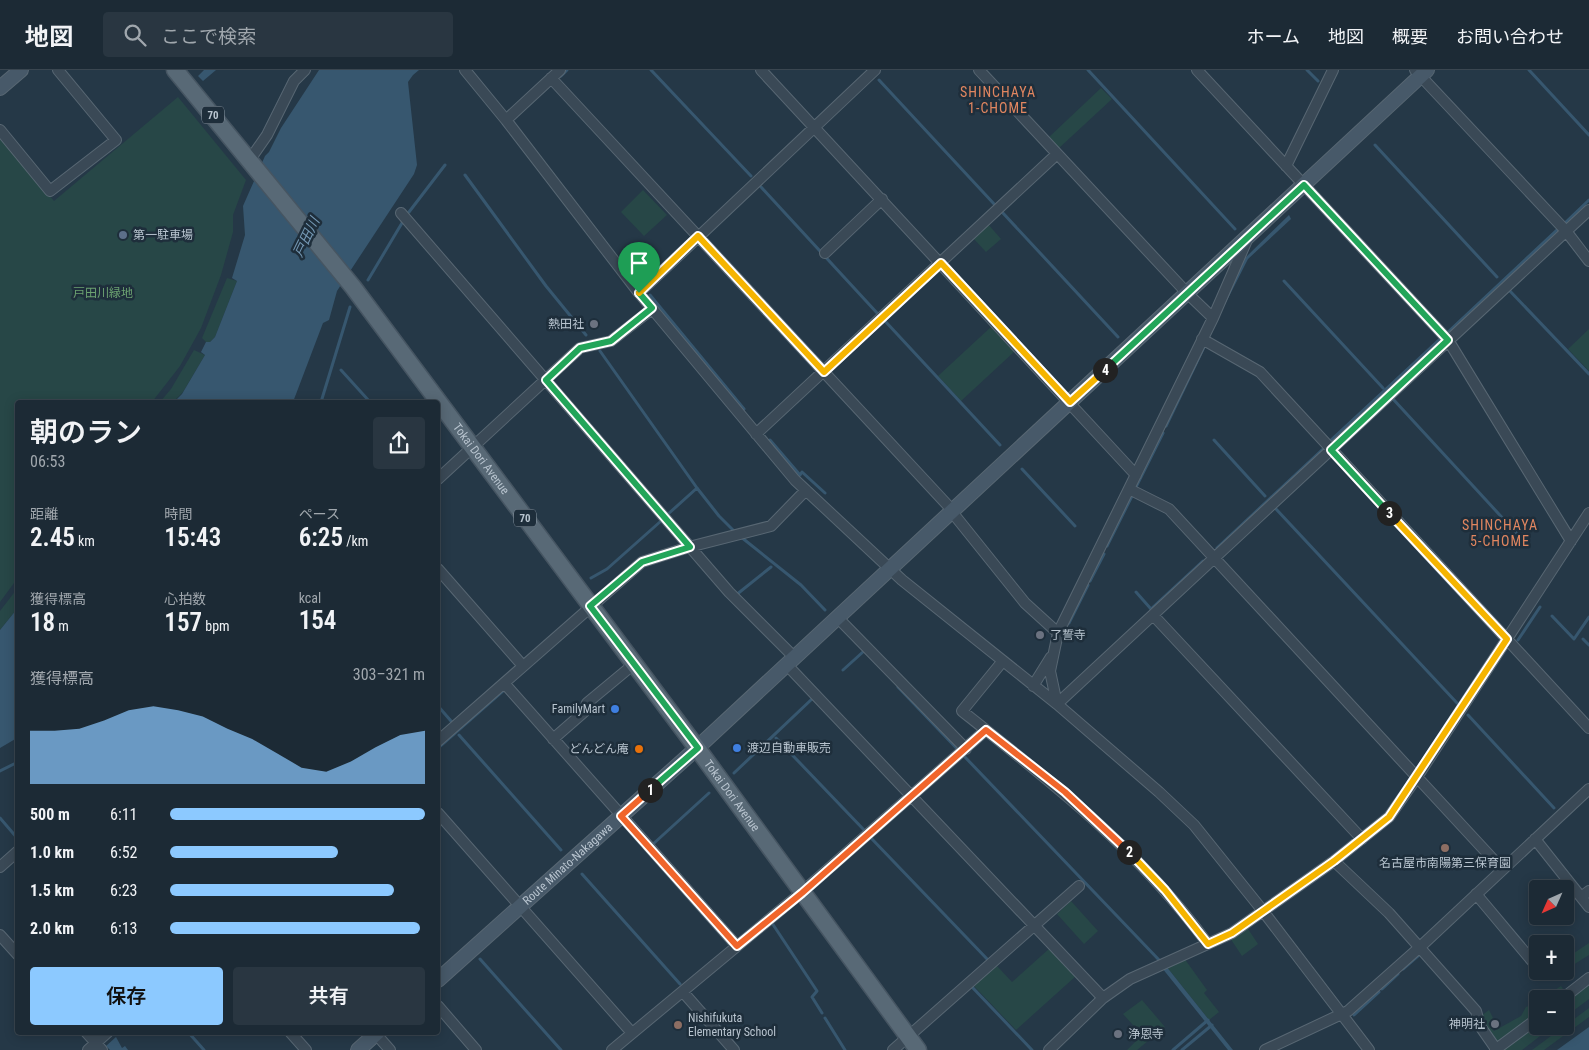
<!DOCTYPE html>
<html lang="ja">
<head>
<meta charset="utf-8">
<style>
  :root { --surface:#1c2a35; --page:#293641; --text:#f1f3f6; --muted:#a0a7ad; --line:#3a4650; --accent:#8cc9ff }
  body { margin:0; font-family:"Roboto Condensed","Noto Sans JP",sans-serif; background:var(--page); color:var(--text); height:100vh; display:flex; flex-direction:column; font-size:19px; white-space:nowrap }
  * { box-sizing:border-box; margin:0 }
  p { font-size:16px; color:var(--muted) }
  .icon { flex:none; width:28px; height:28px; fill:none; stroke:currentColor; stroke-width:2; stroke-linecap:round; stroke-linejoin:round }
  .map { position:relative; flex:1; overflow:hidden }
  .side { position:absolute; left:15px; top:330px; width:425px; height:635px; display:flex; flex-direction:column; background:var(--surface); border-radius:5px; box-shadow:0 2px 12px #0003,0 0 0 1px var(--line) }
  .side>* { flex:none }
  .needle { width:32px; rotate:225deg }
  .tools { position:absolute; left:1529px; top:810px; display:grid; gap:10px }
  .tools a { display:grid; place-items:center; width:45px; height:45px; border-radius:5px; background:var(--surface); box-shadow:0 2px 12px #0003,0 0 0 1px var(--line); font-size:25px }
  .pin { position:absolute; display:grid; place-items:center; width:42px; height:42px; color:#fff; margin:-51px -21px; border-radius:50% 50% 50% 0; rotate:-45deg; box-shadow:0 0 5px #0007 }
  .pin .icon { rotate:45deg }
  .km { position:absolute; width:25px; height:25px; margin:-12px; border-radius:50%; background:#222; color:#fff; font-size:14px; line-height:25px; text-align:center }
  .round { display:grid; place-items:center; flex:none; width:52px; height:52px; border-radius:5px; background:var(--page) }
  .headline { display:flex; align-items:center; justify-content:space-between; height:85px; padding:0 15px }
  h1 { font-size:28px; font-weight:600; line-height:38px }
  .stats { display:grid; grid-template-columns:repeat(3,1fr); gap:8px; height:85px; padding:5px 15px }
  .stats div { display:grid; align-content:center }
  .stats b { font-size:25px; font-weight:600 }
  .stats small { font-size:14px; font-weight:400 }
  .stats p { font-size:14px }
  .chart { height:140px; padding:10px 15px }
  .chart p { display:flex; justify-content:space-between }
  .chart svg { width:100%; height:90px; margin-top:5px; fill:var(--accent); opacity:.7 }
  .cta { display:flex; gap:10px; margin-top:auto; padding:10px 15px }
  .cta a { flex:1; height:58px; border-radius:5px; background:var(--accent); color:#111; font-size:20px; font-weight:600; line-height:58px; text-align:center }
  .cta a+a { background:var(--page); color:var(--text) }
  ul { padding:0 15px; list-style:none; font-size:16px }
  li { display:grid; grid-template-columns:80px 60px 1fr; align-items:center; height:38px }
  li i { height:12px; border-radius:6px; background:var(--accent) }
  header { display:flex; align-items:center; gap:30px; box-sizing:border-box; height:70px; padding:0 25px; background:var(--surface); border-bottom:1px solid var(--line) }
  header strong { font-size:24px }
  nav { display:flex; gap:28px; margin-inline-start:auto; font-size:18px }
  .search { width:350px; height:45px; background:var(--page); display:flex; align-items:center; gap:12px; box-sizing:border-box; padding:0 18px; border-radius:5px; color:var(--muted); font-size:19px }
  .map>svg:first-child { display:block }
  .green { fill:#274747 }
  .water { fill:#37576f }
  .lines { fill:none; stroke-linecap:round; stroke-linejoin:round }
  .stream { stroke:#37576f; stroke-width:3 }
  .street-casing { stroke:#586773; stroke-width:12 }
  .secondary-casing { stroke:#586773; stroke-width:16 }
  .primary-casing { stroke:#465562; stroke-width:19 }
  .street { stroke:#3a4956; stroke-width:10 }
  .secondary { stroke:#475969; stroke-width:14 }
  .primary { stroke:#586976; stroke-width:16 }
  .split-1-casing { stroke:#fff; stroke-width:10 }
  .split-2-casing { stroke:#fff; stroke-width:10 }
  .split-3-casing { stroke:#fff; stroke-width:10 }
  .split-4-casing { stroke:#fff; stroke-width:10 }
  .split-5-casing { stroke:#fff; stroke-width:10 }
  .split-1 { stroke:#22a559; stroke-width:6 }
  .split-2 { stroke:#f0652b; stroke-width:6 }
  .split-3 { stroke:#f5b400; stroke-width:6 }
  .split-4 { stroke:#22a559; stroke-width:6 }
  .split-5 { stroke:#f5b400; stroke-width:6 }
  .service-dot { fill:#5c6f8a; stroke:#1e2e3b; stroke-width:2 }
  .worship-dot { fill:#6b7280; stroke:#1e2e3b; stroke-width:2 }
  .shop-dot { fill:#3f7fe0; stroke:#1e2e3b; stroke-width:2 }
  .food-dot { fill:#e8710a; stroke:#1e2e3b; stroke-width:2 }
  .education-dot { fill:#8d6e63; stroke:#1e2e3b; stroke-width:2 }
  .labels { text-anchor:middle; stroke-width:5; stroke-linejoin:round; paint-order:stroke }
  .shield { fill:#1e2e3b; stroke:#8a97a3; stroke-width:1 }
  .shield-label { font-size:11px; font-weight:bold; fill:#b8c4cf }
  .poi-label { font-size:12px; fill:#b8c4cf; stroke:#1e2e3b; text-anchor:start }
  .park-label { font-size:12px; fill:#6ca271; stroke:#1e2e3b }
  .street-label { font-size:12px; fill:#b8c4cf; stroke:#1e2e3b }
  .neighbourhood-label { font-size:14px; letter-spacing:1px; fill:#e18660; stroke:#1e2e3b }
  .water-label { font-size:14px; font-style:italic; fill:#7599b5; stroke:#1e2e3b }
</style>
</head>
<body>
<header>
<strong>地図</strong>
<div class="search"><svg class="icon" aria-label="search" viewBox="0 0 24 24"><circle cx="10" cy="10" r="6"/><path d="M15 15l6 6"/></svg>ここで検索</div>
<nav><a>ホーム</a><a>地図</a><a>概要</a><a>お問い合わせ</a></nav>
</header>
<div class="map">
<svg width="1589" height="980" viewBox="0 0 1589 980">
  <rect width="100%" height="100%" fill="#253847"/>
  <!-- green -->
  <path class="green" d="M 1101,18 L 1112,29 L 1058,79 L 1048,68 Z
    M 178,27 L 246,110 L 233,145 L 233,162 L 221,205 L 201,258 L 180,296 L 152,332 L 18,332 L 17,509 L 0,532 L 0,66 L 54,131 Z
    M 643,120 L 667,145 L 644,166 L 621,142 Z
    M 988,154 L 1001,169 L 986,182 L 973,168 Z
    M 227,208 L 237,211 L 215,267 L 210,272 L 206,272 L 202,268 Z
    M 992,256 L 1015,281 L 961,331 L 938,306 Z
    M 1589,259 L 1589,301 L 1568,279 Z
    M 194,280 L 205,285 L 183,322 L 173,332 L 160,332 L 171,319 Z
    M 17,519 L 17,539 L 0,560 L 0,541 Z
    M 1071,831 L 1098,861 L 1084,874 L 1057,844 Z
    M 1246,856 L 1258,874 L 1242,886 L 1230,868 Z
    M 1589,873 L 1589,885 L 1565,900 L 1565,889 Z
    M 1050,878 L 1076,906 L 1016,960 L 974,916 L 997,896 L 1012,912 Z
    M 1184,888 L 1207,920 L 1204,923 L 1219,942 L 1209,950 L 1166,896 Z
    M 1589,911 L 1589,929 L 1565,947 L 1565,930 Z
    M 1561,916 L 1565,922 L 1556,929 L 1541,929 Z
    M 1142,930 L 1165,957 L 1137,980 L 1127,980 L 1142,965 L 1123,944 Z
    M 1537,932 L 1537,943 L 1495,975 L 1484,958 L 1481,946 L 1489,940 L 1493,948 L 1488,954 L 1494,961 L 1521,946 L 1526,937 Z
    M 1589,938 L 1589,947 L 1544,980 L 1532,980 Z
    M 1537,951 L 1538,956 L 1553,956 L 1522,980 L 1499,980 Z"/>
  <!-- water -->
  <path class="water" d="M 204,0 L 216,0 L 203,11 L 198,6 Z
    M 319,0 L 419,0 L 413,5 L 408,12 L 417,95 L 414,104 L 337,221 L 329,250 L 323,253 L 293,332 L 174,332 L 182,324 L 205,285 L 201,282 L 206,272 L 210,272 L 215,267 L 237,211 L 232,208 L 245,165 L 243,136 L 265,86 L 269,82 L 281,58 Z
    M 1289,145 L 1291,149 L 1248,189 L 1208,268 L 1206,267 L 1245,188 Z
    M 17,539 L 17,668 L 0,678 L 0,560 Z
    M 1166,896 L 1233,980 L 1228,980 L 1162,898 Z
    M 1589,956 L 1589,980 L 1557,980 L 1589,957 Z
    M 116,967 L 122,978 L 125,976 L 128,980 L 110,980 L 106,976 Z"/>
  <g class="lines">
    <!-- stream -->
    <path class="stream" d="M 651,0 L 751,106
      M 1088,0 L 1235,159
      M 1307,0 L 1318,11
      M 1529,0 L 1589,65
      M 561,6 L 567,0
      M 879,10 L 995,135
      M 1375,75 L 1497,207
      M 465,105 L 546,216 L 586,265
      M 761,117 L 878,244
      M 409,142 L 445,95
      M 1002,142 L 1118,267
      M 1566,152 L 1589,130
      M 368,210 L 402,153
      M 1284,211 L 1383,318
      M 1509,220 L 1589,304
      M 650,225 L 744,339
      M 885,251 L 1000,375
      M 1447,263 L 1558,159
      M 600,281 L 697,418 L 719,446 L 736,463
      M 341,300 L 370,332
      M 1393,329 L 1520,467
      M 321,332 L 350,237
      M 1166,356 L 1204,277
      M 770,370 L 800,405 L 802,402 L 825,423
      M 1214,370 L 1265,426
      M 1330,371 L 1440,269
      M 1022,399 L 1075,456
      M 1136,417 L 1163,363
      M 1276,439 L 1457,633
      M 667,445 L 697,418
      M 741,467 L 801,515 L 825,540
      M 1107,476 L 1132,426
      M 1217,478 L 1323,379
      M 591,508 L 607,499 L 661,451
      M 1090,511 L 1104,484
      M 1136,522 L 1151,539 L 1203,491
      M 736,525 L 771,497
      M 1552,546 L 1574,569 L 1589,547
      M 1069,553 L 1088,515
      M 1583,569 L 1589,575
      M 1518,570 L 1540,537
      M 843,600 L 864,581
      M 898,617 L 1160,891
      M 438,636 L 451,651
      M 1468,645 L 1554,738
      M 459,665 L 561,780
      M 776,668 L 865,761
      M 438,678 L 504,620
      M 0,701 L 18,692
      M 734,703 L 813,628
      M 0,748 L 18,769
      M 871,768 L 989,891
      M 652,775 L 709,723
      M 582,804 L 680,914
      M 772,853 L 817,921 L 812,927 L 822,943
      M 480,889 L 561,980
      M 1403,899 L 1419,885
      M 972,917 L 1032,980
      M 1382,919 L 1398,904
      M 1354,945 L 1379,922
      M 825,948 L 845,980
      M 188,962 L 204,980
      M 1173,980 L 1208,950
      M 1182,980 L 1212,955"/>
    <!-- street casing -->
    <g class="street-casing">
      <path id="street" d="M 465,0 L 506,50 L 639,223 L 795,410 L 902,510 L 1057,634 L 1159,722 L 1194,755 L 1263,841 L 1369,980
        M 761,0 L 1136,405
        M 979,0 L 1187,223 L 1213,248
        M 1197,0 L 1448,270 L 1571,471
        M 1415,0 L 1566,161 L 1589,191
        M 551,8 L 953,441
        M 506,50 L 560,0
        M 0,60 L 50,121 L 116,70 L 58,0
        M 249,91 L 267,65 L 294,11 L 305,0
        M 1286,96 L 1333,0
        M 401,143 L 729,522 L 795,588
        M 825,183 L 882,129
        M 639,223 L 875,0
        M 1202,269 L 1260,302 L 1589,658
        M 756,364 L 1057,84
        M 438,409 L 580,278 L 611,271 L 652,239
        M 1129,419 L 1169,439 L 1502,799
        M 952,442 L 1025,533 L 1058,563
        M 438,499 L 523,596
        M 1153,545 L 1362,769
        M 838,548 L 966,679
        M 1002,592 L 962,641 C 1053,713 1138,779 1208,874
        M 787,595 L 1103,928
        M 504,613 L 737,876
        M 1033,616 L 1051,587
        M 1057,634 L 1589,140
        M 1057,634 L 1050,601 L 1058,563 L 1213,248 L 1247,170
        M 553,669 L 584,642 L 587,633 L 634,594
        M 438,671 L 642,492 L 689,477 L 771,456 L 806,420
        M 438,743 L 632,963
        M 1535,769 L 1581,827 L 1589,821
        M 1334,791 L 1389,843 L 1476,941 L 1480,956 L 1496,979
        M 0,797 L 18,781
        M 1476,824 L 1538,898
        M 1581,827 L 1589,837
        M 0,865 L 18,885
        M 683,922 L 734,980
        M 1562,929 L 1589,908
        M 438,936 L 476,980
        M 86,962 L 102,980
        M 290,962 L 306,980
        M 376,964 L 390,980
        M 88,980 L 108,962
        M 612,980 L 801,823 L 986,660
        M 893,980 L 1079,816
        M 1049,980 L 1103,928 L 1130,909 L 1232,863 L 1334,791 L 1389,747 L 1417,707 L 1589,443
        M 1265,980 L 1348,941 L 1420,877 L 1589,719
        M 1495,980 L 1538,948"/>
    </g>
    <!-- secondary casing -->
    <g class="secondary-casing">
      <g id="secondary">
        <path d="M 0,18 L 21,0"/>
        <path id="s1" d="M 438,910 L 697,678 L 1427,0"/>
        <path d="M 358,980 L 378,962"/>
      </g>
    </g>
    <!-- primary casing -->
    <g class="primary-casing">
      <g id="primary">
        <path id="s2" d="M 175,0 L 353,217 L 697,678 L 918,980"/>
      </g>
    </g>
    <!-- street -->
    <use href="#street" class="street"/>
    <!-- secondary -->
    <use href="#secondary" class="secondary"/>
    <!-- primary -->
    <use href="#primary" class="primary"/>
  </g>
  <g class="lines">
    <!-- split-1 casing -->
    <g class="split-1-casing">
      <path id="split-1" d="M 639,223 L 652,238 L 611,271 L 580,278 L 546,310 L 690,477 L 642,492 L 590,536 L 698,678 L 650,720"/>
    </g>
    <!-- split-2 casing -->
    <g class="split-2-casing">
      <path id="split-2" d="M 650,720 L 621,746 L 737,876 L 802,823 L 986,660 L 1065,722 L 1129,782"/>
    </g>
    <!-- split-3 casing -->
    <g class="split-3-casing">
      <path id="split-3" d="M 1129,782 L 1165,820 L 1208,874 L 1232,863 L 1334,791 L 1389,747 L 1507,569 L 1389,443"/>
    </g>
    <!-- split-4 casing -->
    <g class="split-4-casing">
      <path id="split-4" d="M 1105,300 L 1304,115 L 1448,270 L 1331,380 L 1389,443"/>
    </g>
    <!-- split-5 casing -->
    <g class="split-5-casing">
      <path id="split-5" d="M 639,223 L 698,166 L 824,302 L 941,193 L 1070,332 L 1105,300"/>
    </g>
    <!-- split-1 -->
    <use href="#split-1" class="split-1"/>
    <!-- split-2 -->
    <use href="#split-2" class="split-2"/>
    <!-- split-3 -->
    <use href="#split-3" class="split-3"/>
    <!-- split-4 -->
    <use href="#split-4" class="split-4"/>
    <!-- split-5 -->
    <use href="#split-5" class="split-5"/>
  </g>
  <!-- markers -->
  <circle class="service-dot" cx="123" cy="165" r="5"/>
  <g class="worship-dot">
    <circle cx="594" cy="254" r="5"/>
    <circle cx="1040" cy="565" r="5"/>
    <circle cx="1495" cy="954" r="5"/>
    <circle cx="1118" cy="964" r="5"/>
  </g>
  <g class="shop-dot">
    <circle cx="615" cy="639" r="5"/>
    <circle cx="737" cy="678" r="5"/>
  </g>
  <circle class="food-dot" cx="639" cy="679" r="5"/>
  <g class="education-dot">
    <circle cx="1445" cy="778" r="5"/>
    <circle cx="678" cy="955" r="5"/>
  </g>
  <g class="labels">
    <!-- shield labels -->
    <g class="shield">
      <rect x="202" y="36.5" width="22" height="17" rx="4"/>
      <rect x="514" y="439.5" width="22" height="17" rx="4"/>
    </g>
    <g class="shield-label">
      <text x="213" y="49">70</text>
      <text x="525" y="452">70</text>
    </g>
    <!-- poi labels -->
    <g class="poi-label">
      <text x="133" y="169">第一駐車場</text>
      <text x="584" y="258" text-anchor="end">熱田社</text>
      <text x="1050" y="569">了誓寺</text>
      <text x="605" y="643" text-anchor="end">FamilyMart</text>
      <text x="747" y="682">渡辺自動車販売</text>
      <text x="629" y="683" text-anchor="end">どんどん庵</text>
      <text x="1445" y="797" text-anchor="middle">名古屋市南陽第三保育園</text>
      <text x="688" y="952">Nishifukuta<tspan x="688" dy="14">Elementary School</tspan></text>
      <text x="1485" y="958" text-anchor="end">神明社</text>
      <text x="1128" y="968">浄恩寺</text>
    </g>
    <!-- park labels -->
    <g class="park-label">
      <text x="103" y="227">戸田川緑地</text>
    </g>
    <!-- street labels -->
    <g class="street-label">
      <text dy="4" stroke="none"><textPath href="#s2" startOffset="495">Tokai Dori Avenue</textPath></text>
      <text dy="4" stroke="none"><textPath href="#s2" startOffset="915">Tokai Dori Avenue</textPath></text>
      <text dy="4" stroke="none"><textPath href="#s1" startOffset="174">Route Minato-Nakagawa</textPath></text>
    </g>
    <!-- neighbourhood labels -->
    <g class="neighbourhood-label">
      <text x="998" y="27">SHINCHAYA<tspan x="998" dy="16">1-CHOME</tspan></text>
      <text x="1500" y="460">SHINCHAYA<tspan x="1500" dy="16">5-CHOME</tspan></text>
    </g>
    <!-- water labels -->
    <g class="water-label">
      <text transform="translate(306 167) rotate(-64)" y="5">戸田川</text>
    </g>
  </g>
</svg>
<div class="tools">
<a><svg class="needle" viewBox="-14 -14 28 28"><path d="M0-13l5 13h-10z" fill="#e53935"/><path d="M0 13l5-13h-10z" fill="#a0a7ad"/></svg></a>
<a>+</a>
<a>−</a>
</div>
<div class="pin" style="left:639px;top:223px;background:#1e9e55"><svg class="icon" aria-label="arrive" viewBox="0 0 24 24"><path d="M6 21V4h12l-3 4 3 4H6"/></svg></div>
<b class="km" style="left:650px;top:720px">1</b>
<b class="km" style="left:1129px;top:782px">2</b>
<b class="km" style="left:1389px;top:443px">3</b>
<b class="km" style="left:1105px;top:300px">4</b>
<section class="side">
<div class="headline"><div><h1>朝のラン</h1><p>06:53</p></div><a class="round"><svg class="icon" aria-label="share" viewBox="0 0 24 24"><path d="M12 15V3M7 8l5-5 5 5M5 13v7h14v-7"/></svg></a></div>
<div class="stats">
<div><p>距離</p><b>2.45<small> km</small></b></div>
<div><p>時間</p><b>15:43</b></div>
<div><p>ペース</p><b>6:25<small> /km</small></b></div>
</div>
<div class="stats">
<div><p>獲得標高</p><b>18<small> m</small></b></div>
<div><p>心拍数</p><b>157<small> bpm</small></b></div>
<div><p>kcal</p><b>154</b></div>
</div>
<div class="chart"><p><span>獲得標高</span>303–321 m</p>
<svg viewBox="0 0 160 44" preserveAspectRatio="none"><path d="M0 44V18L10 18L20 17L30 13L40 8L50 6L60 8L70 11L80 17L90 22L100 29L110 36L120 38L130 33L140 26L150 20L160 18V44z"/></svg>
</div>
<ul>
<li><b>500 m</b>6:11<i style="width:100%"></i></li>
<li><b>1.0 km</b>6:52<i style="width:66%"></i></li>
<li><b>1.5 km</b>6:23<i style="width:88%"></i></li>
<li><b>2.0 km</b>6:13<i style="width:98%"></i></li>
</ul>
<div class="cta"><a>保存</a><a>共有</a></div>
</section>
</div>
</body>
</html>
